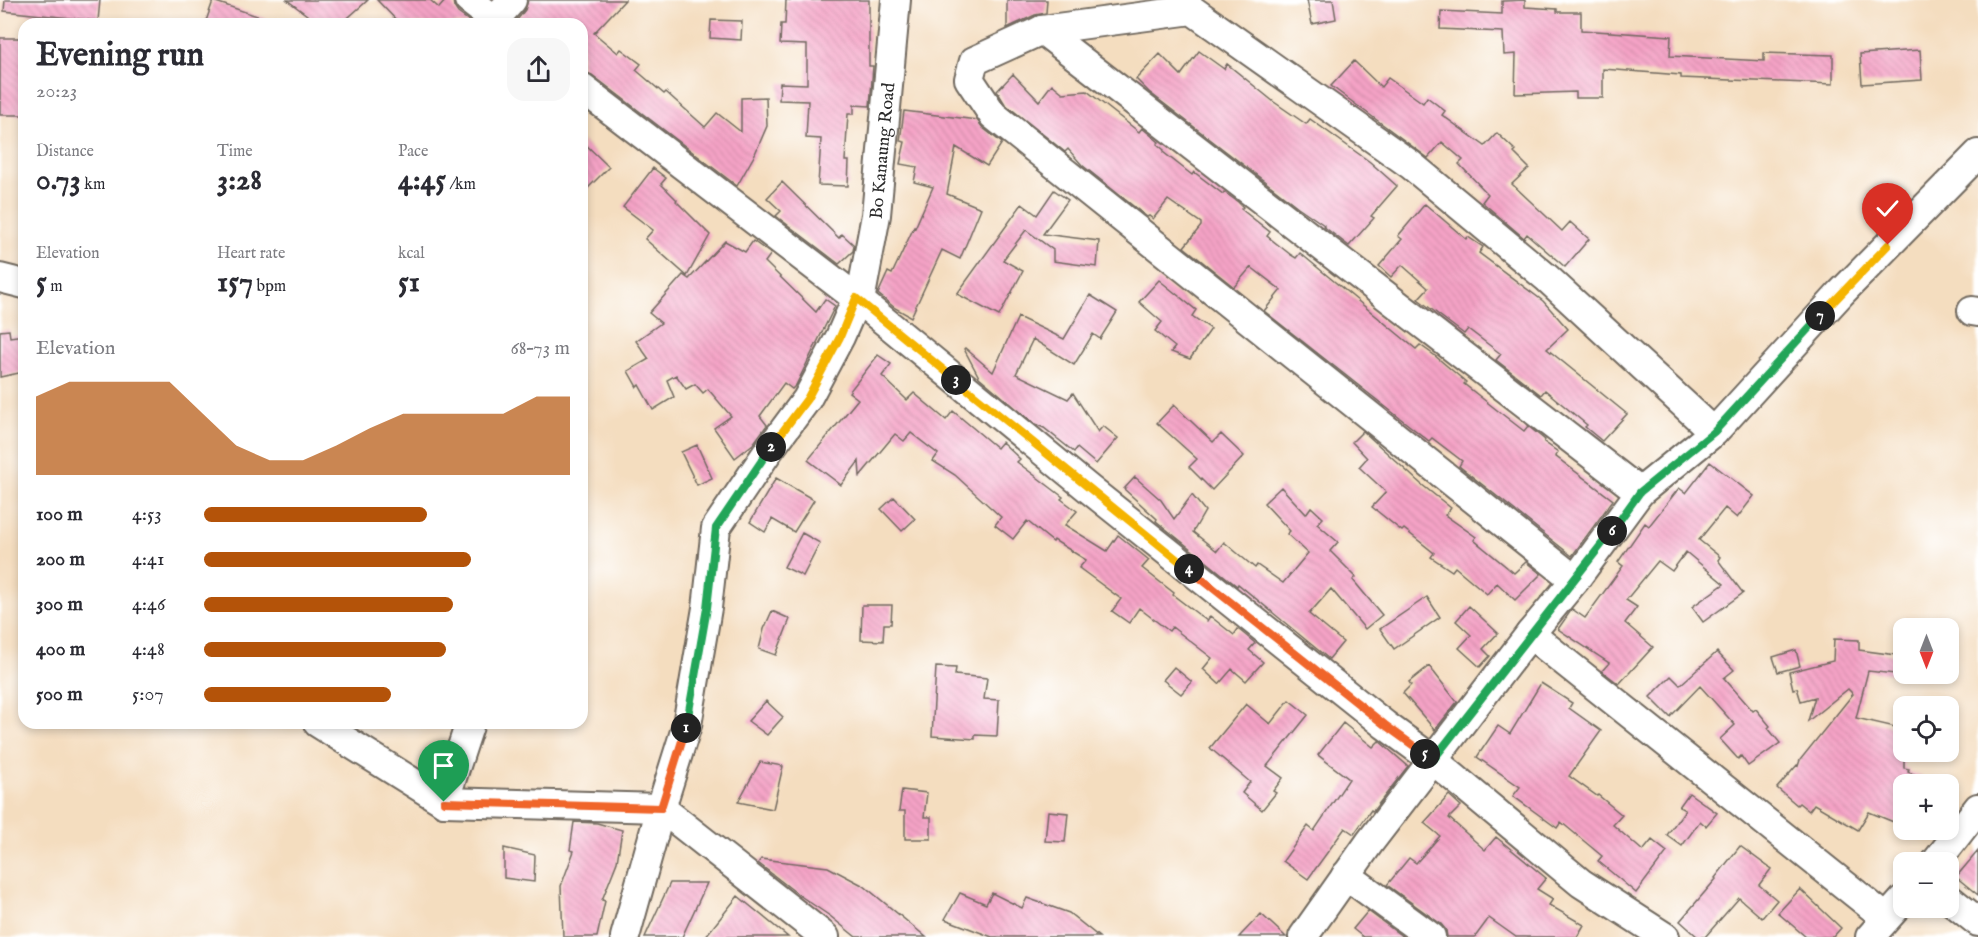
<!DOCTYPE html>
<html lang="en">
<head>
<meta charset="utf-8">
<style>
  :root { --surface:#fff; --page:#f7f7f7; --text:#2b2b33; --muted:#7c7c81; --accent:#b45309 }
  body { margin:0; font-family:"IM FELL English",serif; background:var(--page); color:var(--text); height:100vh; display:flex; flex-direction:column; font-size:22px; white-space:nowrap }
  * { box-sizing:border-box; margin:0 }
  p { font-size:20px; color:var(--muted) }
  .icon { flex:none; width:33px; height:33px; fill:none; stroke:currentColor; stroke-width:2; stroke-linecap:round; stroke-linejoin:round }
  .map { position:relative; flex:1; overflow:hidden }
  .side { position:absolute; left:18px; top:18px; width:570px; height:711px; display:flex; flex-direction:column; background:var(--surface); border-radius:18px; box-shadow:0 3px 9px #0003 }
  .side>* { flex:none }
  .needle { width:39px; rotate:180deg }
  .buttons { position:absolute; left:1893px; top:618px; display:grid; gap:12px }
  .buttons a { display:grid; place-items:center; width:66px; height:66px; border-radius:12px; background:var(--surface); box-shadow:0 3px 9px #0003; font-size:30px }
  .pin { position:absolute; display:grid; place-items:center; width:51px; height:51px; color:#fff; margin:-62px -26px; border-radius:50% 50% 50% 0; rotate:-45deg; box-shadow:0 0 6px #0007 }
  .pin .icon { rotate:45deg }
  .km { position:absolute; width:30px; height:30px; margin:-15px; border-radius:50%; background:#222; color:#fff; font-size:16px; line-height:30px; text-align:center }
  .round { display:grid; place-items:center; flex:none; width:63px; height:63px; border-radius:18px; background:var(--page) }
  .headline { display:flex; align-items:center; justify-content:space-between; height:102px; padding:0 18px }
  h1 { font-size:33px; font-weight:800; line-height:45px }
  .figures { display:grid; grid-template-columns:repeat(3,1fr); gap:9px; height:102px; padding:6px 18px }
  .figures div { display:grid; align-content:center }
  .figures b { font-size:30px; font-weight:800 }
  .figures small { font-size:16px; font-weight:400 }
  .figures p { font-size:16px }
  .chart { height:168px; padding:12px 18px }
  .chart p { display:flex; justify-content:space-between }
  .chart svg { width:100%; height:108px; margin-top:6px; fill:var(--accent); opacity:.7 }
  ul { padding:0 18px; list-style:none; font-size:20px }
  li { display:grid; grid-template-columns:96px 72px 1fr; align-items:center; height:45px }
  li i { height:15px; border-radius:8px; background:var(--accent) }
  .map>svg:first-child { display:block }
  .building { fill:url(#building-back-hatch) }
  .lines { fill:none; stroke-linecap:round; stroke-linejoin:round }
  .minor-casing { stroke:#71695f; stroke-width:32 }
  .minor { stroke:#fff; stroke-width:28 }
  .split-1-casing { stroke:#fff; stroke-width:12 }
  .split-2-casing { stroke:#fff; stroke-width:12 }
  .split-3-casing { stroke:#fff; stroke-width:12 }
  .split-4-casing { stroke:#fff; stroke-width:12 }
  .split-5-casing { stroke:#fff; stroke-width:12 }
  .split-6-casing { stroke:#fff; stroke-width:12 }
  .split-7-casing { stroke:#fff; stroke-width:12 }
  .split-8-casing { stroke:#fff; stroke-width:12 }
  .split-1 { stroke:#f0652b; stroke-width:8 }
  .split-2 { stroke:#22a559; stroke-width:8 }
  .split-3 { stroke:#f5b400; stroke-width:8 }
  .split-4 { stroke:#f5b400; stroke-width:8 }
  .split-5 { stroke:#f0652b; stroke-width:8 }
  .split-6 { stroke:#22a559; stroke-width:8 }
  .split-7 { stroke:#22a559; stroke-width:8 }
  .split-8 { stroke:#f5b400; stroke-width:8 }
  .labels { text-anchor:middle; stroke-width:4.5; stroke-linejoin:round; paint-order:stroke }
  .street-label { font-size:18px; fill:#2b2b2b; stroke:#fff }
</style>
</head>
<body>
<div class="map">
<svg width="1978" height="937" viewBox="0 0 1978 937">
  <defs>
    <pattern id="building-back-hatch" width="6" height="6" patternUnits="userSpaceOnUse" patternTransform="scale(1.5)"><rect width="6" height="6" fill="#f5a3c6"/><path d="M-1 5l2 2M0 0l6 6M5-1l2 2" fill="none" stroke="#d28caa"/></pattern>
  </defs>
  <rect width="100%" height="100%" fill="#fff"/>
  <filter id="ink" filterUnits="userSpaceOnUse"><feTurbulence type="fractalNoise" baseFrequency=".0167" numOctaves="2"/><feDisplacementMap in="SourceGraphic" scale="12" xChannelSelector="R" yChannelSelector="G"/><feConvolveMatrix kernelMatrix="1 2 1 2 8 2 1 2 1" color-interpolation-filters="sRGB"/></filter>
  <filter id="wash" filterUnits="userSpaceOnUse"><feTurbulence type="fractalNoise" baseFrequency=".008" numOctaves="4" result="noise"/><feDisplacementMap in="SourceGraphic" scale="24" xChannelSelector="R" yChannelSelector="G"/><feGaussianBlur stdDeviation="1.35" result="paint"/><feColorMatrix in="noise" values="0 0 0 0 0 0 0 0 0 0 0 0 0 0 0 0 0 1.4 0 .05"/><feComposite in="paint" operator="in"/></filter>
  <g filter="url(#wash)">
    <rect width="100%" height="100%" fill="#f4ddbf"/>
    <g id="blocks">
      <!-- building -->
      <path class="building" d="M 5,0 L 100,0 L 98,21 L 4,11 Z
        M 287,0 L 368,0 L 341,24 L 319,24 Z
        M 377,0 L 430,0 L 439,8 L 446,0 L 453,0 L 454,7 L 458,13 L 473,24 L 400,24 Z
        M 528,0 L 625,0 L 594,33 L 618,53 L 621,49 L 641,64 L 636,70 L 664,94 L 666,92 L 705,127 L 717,113 L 741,132 L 741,98 L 766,97 L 767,126 L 754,156 L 737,186 L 592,75 L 582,71 L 582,24 L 523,24 L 517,20 L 525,10 Z
        M 786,0 L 869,0 L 869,66 L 873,66 L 870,106 L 854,105 L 854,114 L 848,114 L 845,161 L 849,161 L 848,186 L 818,185 L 821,139 L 806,138 L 808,101 L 779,100 L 780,83 L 807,84 L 807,45 L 780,44 L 781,24 L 785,24 Z
        M 1007,0 L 1047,0 L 1046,13 L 1035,15 L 1007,28 Z
        M 1307,0 L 1333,0 L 1336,19 L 1312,24 Z
        M 1525,0 L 1525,7 L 1557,9 L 1557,12 L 1581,12 L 1581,30 L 1671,36 L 1670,56 L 1764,61 L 1764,53 L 1833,55 L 1833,84 L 1681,78 L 1681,75 L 1603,69 L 1603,98 L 1576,98 L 1576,92 L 1515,94 L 1516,54 L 1504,55 L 1503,32 L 1440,29 L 1441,11 L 1502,14 L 1502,1 Z
        M 213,1 L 272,21 L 271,24 L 205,24 Z
        M 711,20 L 742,21 L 741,40 L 710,38 Z
        M 0,38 L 24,38 L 24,115 L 0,115 Z
        M 1920,50 L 1922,80 L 1862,84 L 1860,54 Z
        M 1199,51 L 1224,69 L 1227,64 L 1274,102 L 1306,124 L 1310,119 L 1370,162 L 1397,186 L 1371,216 L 1374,218 L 1349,246 L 1323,226 L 1324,225 L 1298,207 L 1149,92 L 1136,79 L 1160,54 L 1181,75 Z
        M 1354,61 L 1381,87 L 1388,78 L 1423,103 L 1427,97 L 1445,111 L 1442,115 L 1485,146 L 1497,133 L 1516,151 L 1514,153 L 1529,168 L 1512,184 L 1562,231 L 1570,222 L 1589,239 L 1565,267 L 1527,234 L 1524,238 L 1482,202 L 1488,194 L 1459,164 L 1463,160 L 1442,142 L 1428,158 L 1331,86 Z
        M 1013,74 L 1039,101 L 1052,84 L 1063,93 L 1087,91 L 1139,132 L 1142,128 L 1159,142 L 1157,144 L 1164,150 L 1163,152 L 1192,175 L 1194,172 L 1223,194 L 1224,192 L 1238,202 L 1243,207 L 1241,209 L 1270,232 L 1267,236 L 1291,255 L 1296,258 L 1300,253 L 1416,349 L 1420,345 L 1434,355 L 1466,382 L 1464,384 L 1502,414 L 1524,431 L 1528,426 L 1545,440 L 1544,442 L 1558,452 L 1555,456 L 1613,500 L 1572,556 L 1459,466 L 1462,461 L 1432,438 L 1429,441 L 1264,311 L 1281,290 L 1251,267 L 1234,287 L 1184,247 L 1201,226 L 1201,223 L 1168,200 L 1153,219 L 1149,216 L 1147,217 L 1082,165 L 1068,149 L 1065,152 L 1005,104 L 997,91 Z
        M 904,111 L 977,120 L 983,128 L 1002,143 L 987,166 L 956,147 L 947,194 L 981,208 L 960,259 L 942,250 L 911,317 L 895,308 L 878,294 L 888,272 L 892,274 L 914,227 L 915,228 L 933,187 L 914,182 L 917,167 L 900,164 L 905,142 L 900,141 Z
        M 582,141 L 609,167 L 582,194 Z
        M 653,168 L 666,178 L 661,184 L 677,200 L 676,201 L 710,235 L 687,276 L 645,239 L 653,230 L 623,207 Z
        M 782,182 L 839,238 L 842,234 L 854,245 L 853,251 L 839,264 L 776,216 L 781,211 L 767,198 Z
        M 1054,190 L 1068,200 L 1043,234 L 1099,241 L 1097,267 L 1053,261 L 1053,250 L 1026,230 L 1003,260 L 1023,271 L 999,316 L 957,294 L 1022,204 L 1037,215 Z
        M 1425,204 L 1466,239 L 1468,237 L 1483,247 L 1479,253 L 1543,301 L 1568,329 L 1547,349 L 1627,414 L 1602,441 L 1585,427 L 1587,425 L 1545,390 L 1541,395 L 1496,360 L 1501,354 L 1468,329 L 1464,334 L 1418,299 L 1428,288 L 1402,265 L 1391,277 L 1379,266 L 1402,239 L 1398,236 Z
        M 725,241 L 745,252 L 753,241 L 771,254 L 765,262 L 816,312 L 825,299 L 835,306 L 796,385 L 792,389 L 784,383 L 760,416 L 767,425 L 753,444 L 735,458 L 714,428 L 731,416 L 708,389 L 703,393 L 695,384 L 686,389 L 676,375 L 667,380 L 674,397 L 653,410 L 639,385 L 637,387 L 628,371 L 649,359 L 636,341 L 661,323 L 649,313 L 683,275 L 689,279 Z
        M 1159,280 L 1196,310 L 1192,316 L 1211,329 L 1190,359 L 1171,352 L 1175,347 L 1155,331 L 1162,322 L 1139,302 Z
        M 1090,295 L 1117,312 L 1100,339 L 1093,334 L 1074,365 L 1033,339 L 1016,374 L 1068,399 L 1073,393 L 1098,432 L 1103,426 L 1118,438 L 1096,464 L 1077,448 L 1074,452 L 1044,428 L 1035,424 L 979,377 L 964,349 L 965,348 L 993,372 L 1018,317 L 1064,339 Z
        M 9,330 L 10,337 L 24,335 L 24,372 L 0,377 L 0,331 Z
        M 878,355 L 891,364 L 882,376 L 907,400 L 914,393 L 946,420 L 953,411 L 997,448 L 1002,442 L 1020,459 L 1017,462 L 1063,497 L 1061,499 L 1077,511 L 1065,525 L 1107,551 L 1118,535 L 1149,560 L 1142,568 L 1174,593 L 1173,595 L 1207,621 L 1210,616 L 1234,635 L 1238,629 L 1255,643 L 1249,650 L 1263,662 L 1246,681 L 1232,669 L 1219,684 L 1203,669 L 1212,658 L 1172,627 L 1169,631 L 1139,608 L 1129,623 L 1112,611 L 1121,599 L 1079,568 L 1086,560 L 1054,540 L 1053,542 L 1027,521 L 1013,539 L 995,525 L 1001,517 L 955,475 L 933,461 L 938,454 L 911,433 L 904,441 L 895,434 L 860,476 L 859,461 L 841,485 L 808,460 L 858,399 L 849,392 Z
        M 1174,405 L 1213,442 L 1221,434 L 1244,456 L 1212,490 L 1189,467 L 1197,459 L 1157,423 Z
        M 1363,431 L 1421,484 L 1451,508 L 1445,515 L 1476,537 L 1474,540 L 1514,573 L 1526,562 L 1541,574 L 1515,600 L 1497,583 L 1487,594 L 1455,567 L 1452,571 L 1431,557 L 1434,553 L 1404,529 L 1402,531 L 1372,507 L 1386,492 L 1359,467 L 1367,458 L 1352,442 Z
        M 697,445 L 712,478 L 697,485 L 681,452 Z
        M 1710,462 L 1754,496 L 1737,518 L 1725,508 L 1699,540 L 1720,557 L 1718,560 L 1743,593 L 1703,622 L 1692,607 L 1724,584 L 1686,552 L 1672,571 L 1658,561 L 1626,600 L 1637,607 L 1625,623 L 1653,647 L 1619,684 L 1602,671 L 1609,663 L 1558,629 L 1572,609 L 1585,618 L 1623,566 L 1618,562 L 1645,523 L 1649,526 L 1679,488 L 1686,493 Z
        M 1135,477 L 1161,500 L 1174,519 L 1192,495 L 1205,511 L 1193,532 L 1217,551 L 1224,542 L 1255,568 L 1257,565 L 1283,583 L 1308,553 L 1287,534 L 1290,531 L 1264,503 L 1281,487 L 1306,514 L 1311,507 L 1323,518 L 1317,524 L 1338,542 L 1330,551 L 1356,577 L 1353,580 L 1382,615 L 1365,629 L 1331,589 L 1309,614 L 1343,642 L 1329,659 L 1238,584 L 1237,586 L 1156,521 L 1157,519 L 1124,489 Z
        M 776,478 L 814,500 L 794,532 L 772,519 L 765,532 L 750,522 Z
        M 894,497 L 915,519 L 902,531 L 881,509 Z
        M 802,533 L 820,543 L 803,576 L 784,567 Z
        M 1427,597 L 1440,617 L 1394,649 L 1380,629 Z
        M 862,605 L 892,605 L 891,624 L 884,624 L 883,641 L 861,640 Z
        M 1469,606 L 1498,633 L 1483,649 L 1490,656 L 1480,667 L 1459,648 L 1471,635 L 1456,621 Z
        M 772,611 L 790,619 L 776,655 L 759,649 L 764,629 Z
        M 1834,639 L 1859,640 L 1859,650 L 1904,656 L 1904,675 L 1868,671 L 1856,718 L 1904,729 L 1904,768 L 1909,769 L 1908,772 L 1938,783 L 1904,784 L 1904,805 L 1896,823 L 1869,812 L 1858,830 L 1814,804 L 1809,811 L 1799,803 L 1797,805 L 1777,788 L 1797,765 L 1798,766 L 1800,760 L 1853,694 L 1848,689 L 1808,721 L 1815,697 L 1801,701 L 1797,688 L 1793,689 L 1789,672 L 1833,661 Z
        M 1796,650 L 1800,666 L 1778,672 L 1773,657 Z
        M 1717,652 L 1734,670 L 1724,678 L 1753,711 L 1756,709 L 1770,726 L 1768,728 L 1780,743 L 1748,766 L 1741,756 L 1738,759 L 1720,739 L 1735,725 L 1700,686 L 1670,717 L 1650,697 L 1671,676 L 1680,685 Z
        M 1429,666 L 1457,702 L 1435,730 L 1403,693 L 1411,685 L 1409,682 Z
        M 936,667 L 956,668 L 955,675 L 987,678 L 984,699 L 999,700 L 997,736 L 975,735 L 975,739 L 932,736 Z
        M 1174,667 L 1192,682 L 1181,694 L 1163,680 Z
        M 1541,683 L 1572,703 L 1569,708 L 1601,731 L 1569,776 L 1597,796 L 1598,795 L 1622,815 L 1613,825 L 1643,851 L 1652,840 L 1667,852 L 1636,893 L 1598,861 L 1602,856 L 1561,822 L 1557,828 L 1513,796 L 1520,787 L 1477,757 L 1498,726 L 1510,734 Z
        M 1289,700 L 1308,715 L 1267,766 L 1283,778 L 1273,791 L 1276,793 L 1262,810 L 1242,793 L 1250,782 L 1210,748 L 1246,704 L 1270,724 Z
        M 766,701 L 783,717 L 767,735 L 748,721 Z
        M 1343,723 L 1373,747 L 1379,741 L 1408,766 L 1373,811 L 1371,810 L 1354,834 L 1345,828 L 1308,879 L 1283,861 L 1308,826 L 1314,831 L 1349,779 L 1318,755 Z
        M 760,762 L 783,766 L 773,809 L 738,802 Z
        M 902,790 L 927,793 L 924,817 L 931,817 L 931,839 L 905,839 L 905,811 L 899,811 Z
        M 1689,793 L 1717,813 L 1706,826 L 1700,821 L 1682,846 L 1667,835 L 1685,810 L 1679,807 Z
        M 1449,795 L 1461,806 L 1449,818 L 1485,850 L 1496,837 L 1546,878 L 1537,889 L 1553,899 L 1549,905 L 1584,925 L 1577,937 L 1516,937 L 1489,918 L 1475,937 L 1447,937 L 1446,930 L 1441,924 L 1387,885 L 1409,858 L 1416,863 L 1440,836 L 1424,823 Z
        M 1048,811 L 1068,813 L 1065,842 L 1045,841 Z
        M 574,822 L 597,823 L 622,830 L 617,862 L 602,900 L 605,901 L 597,937 L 563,937 L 561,886 L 574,851 L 570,850 Z
        M 1740,846 L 1771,869 L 1759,885 L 1777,900 L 1762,918 L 1739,898 L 1705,937 L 1698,937 L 1680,921 L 1716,879 L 1715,878 Z
        M 504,848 L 535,855 L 534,882 L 504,878 Z
        M 1978,851 L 1978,895 L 1956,877 Z
        M 761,859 L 828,867 L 864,886 L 926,937 L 856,937 L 830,916 L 799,895 L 758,863 Z
        M 670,883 L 707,883 L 682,937 L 645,937 Z
        M 1800,889 L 1841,928 L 1833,937 L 1806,937 L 1778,913 Z
        M 960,893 L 986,904 L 992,893 L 1022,908 L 1027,898 L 1069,913 L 1099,937 L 992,937 L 945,919 Z
        M 738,896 L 788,937 L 705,937 Z
        M 1368,911 L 1403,937 L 1363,937 L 1353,929 Z
        M 1261,914 L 1286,937 L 1239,937 Z"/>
    </g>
  </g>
  <g filter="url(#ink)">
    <use href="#blocks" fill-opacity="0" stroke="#71695f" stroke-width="1.5"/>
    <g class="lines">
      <!-- minor casing -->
      <g class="minor-casing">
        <g id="minor">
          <path d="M 469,0 L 500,24"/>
          <path d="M 491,24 L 512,0"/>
          <path d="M 1042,30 L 1640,492"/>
          <path d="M 582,88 L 860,301 L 1089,489 L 1385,725 L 1433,760 L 1581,883 L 1665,937"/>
          <path d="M 0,278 L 24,284"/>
          <path id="s1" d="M 860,301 L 876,215 L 896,0"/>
          <path d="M 1972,311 L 1978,312"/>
          <path d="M 1575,580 L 993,115 L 969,79 L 974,61 L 1042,30 L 1192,10 L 1411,165 L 1547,278 L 1714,432"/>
          <path d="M 1530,634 L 1886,918"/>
          <path d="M 318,723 L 444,802 L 661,808 L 825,937"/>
          <path d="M 444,802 L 470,723"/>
          <path d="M 1936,862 L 1978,808"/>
          <path d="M 1346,875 L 1431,937"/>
          <path d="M 1948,898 L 1978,922"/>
          <path d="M 625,937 L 661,808 L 687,725 L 707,608 L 716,528 L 769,450 L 807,399 L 840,337 L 857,298"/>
          <path d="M 1303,937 L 1370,842 L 1530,634 L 1575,580 L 1640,492 L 1714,432 L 1841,293 L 1978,154"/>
          <path d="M 1870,937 L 1904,899"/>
        </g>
      </g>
      <!-- minor -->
      <use href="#minor" class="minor"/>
    </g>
  </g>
  <g class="lines" filter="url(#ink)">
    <!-- split-1 casing -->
    <g class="split-1-casing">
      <path id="split-1" d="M 444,802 L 661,808 L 686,728"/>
    </g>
    <!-- split-2 casing -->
    <g class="split-2-casing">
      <path id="split-2" d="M 686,728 L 707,608 L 716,528 L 771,447"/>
    </g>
    <!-- split-3 casing -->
    <g class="split-3-casing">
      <path id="split-3" d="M 771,447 L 807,399 L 840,337 L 856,298 L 956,380"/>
    </g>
    <!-- split-4 casing -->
    <g class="split-4-casing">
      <path id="split-4" d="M 956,380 L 1189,569"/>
    </g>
    <!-- split-5 casing -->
    <g class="split-5-casing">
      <path id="split-5" d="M 1189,569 L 1385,725 L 1425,754"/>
    </g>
    <!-- split-6 casing -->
    <g class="split-6-casing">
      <path id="split-6" d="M 1425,754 L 1433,760 L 1612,531"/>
    </g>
    <!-- split-7 casing -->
    <g class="split-7-casing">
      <path id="split-7" d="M 1612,531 L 1640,492 L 1714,432 L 1820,316"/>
    </g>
    <!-- split-8 casing -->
    <g class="split-8-casing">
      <path id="split-8" d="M 1820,316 L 1888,245"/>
    </g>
    <!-- split-1 -->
    <use href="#split-1" class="split-1"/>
    <!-- split-2 -->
    <use href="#split-2" class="split-2"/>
    <!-- split-3 -->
    <use href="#split-3" class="split-3"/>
    <!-- split-4 -->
    <use href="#split-4" class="split-4"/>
    <!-- split-5 -->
    <use href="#split-5" class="split-5"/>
    <!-- split-6 -->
    <use href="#split-6" class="split-6"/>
    <!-- split-7 -->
    <use href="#split-7" class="split-7"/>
    <!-- split-8 -->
    <use href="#split-8" class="split-8"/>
  </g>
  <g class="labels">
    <!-- street labels -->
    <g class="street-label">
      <text dy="6" stroke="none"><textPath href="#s1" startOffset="152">Bo Kanaung Road</textPath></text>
    </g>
  </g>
</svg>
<div class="buttons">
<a><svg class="needle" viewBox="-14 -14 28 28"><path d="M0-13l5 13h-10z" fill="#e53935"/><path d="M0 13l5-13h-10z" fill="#7c7c81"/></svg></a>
<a><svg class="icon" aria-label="locate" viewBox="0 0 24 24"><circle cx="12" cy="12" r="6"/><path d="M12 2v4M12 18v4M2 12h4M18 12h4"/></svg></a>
<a>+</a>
<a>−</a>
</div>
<div class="pin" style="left:444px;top:802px;background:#1e9e55"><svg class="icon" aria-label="arrive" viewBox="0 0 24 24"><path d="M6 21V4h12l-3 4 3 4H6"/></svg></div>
<div class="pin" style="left:1888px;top:245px;background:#d93025"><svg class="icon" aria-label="check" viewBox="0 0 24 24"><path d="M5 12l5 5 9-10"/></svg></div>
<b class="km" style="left:686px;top:728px">1</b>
<b class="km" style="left:771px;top:447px">2</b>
<b class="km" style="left:956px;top:380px">3</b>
<b class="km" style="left:1189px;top:569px">4</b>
<b class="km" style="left:1425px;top:754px">5</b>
<b class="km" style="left:1612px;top:531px">6</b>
<b class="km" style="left:1820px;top:316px">7</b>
<section class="side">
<div class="headline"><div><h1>Evening run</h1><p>20:23</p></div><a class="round"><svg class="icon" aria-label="share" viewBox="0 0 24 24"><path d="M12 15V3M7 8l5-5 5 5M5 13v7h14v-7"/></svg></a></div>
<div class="figures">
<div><p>Distance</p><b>0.73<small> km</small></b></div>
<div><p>Time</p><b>3:28</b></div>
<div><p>Pace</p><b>4:45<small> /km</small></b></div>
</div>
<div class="figures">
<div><p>Elevation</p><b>5<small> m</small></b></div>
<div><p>Heart rate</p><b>157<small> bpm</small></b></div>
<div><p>kcal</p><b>51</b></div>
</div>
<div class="chart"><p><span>Elevation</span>68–73 m</p>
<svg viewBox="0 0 160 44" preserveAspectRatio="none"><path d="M0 44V12L10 6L20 6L30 6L40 6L50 19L60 32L70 38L80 38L90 32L100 25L110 19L120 19L130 19L140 19L150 12L160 12V44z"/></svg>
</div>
<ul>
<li><b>100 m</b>4:53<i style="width:61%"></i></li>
<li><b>200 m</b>4:41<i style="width:73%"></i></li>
<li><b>300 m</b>4:46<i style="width:68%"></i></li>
<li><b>400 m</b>4:48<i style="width:66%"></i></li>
<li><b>500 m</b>5:07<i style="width:51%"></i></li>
</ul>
</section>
</div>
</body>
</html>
